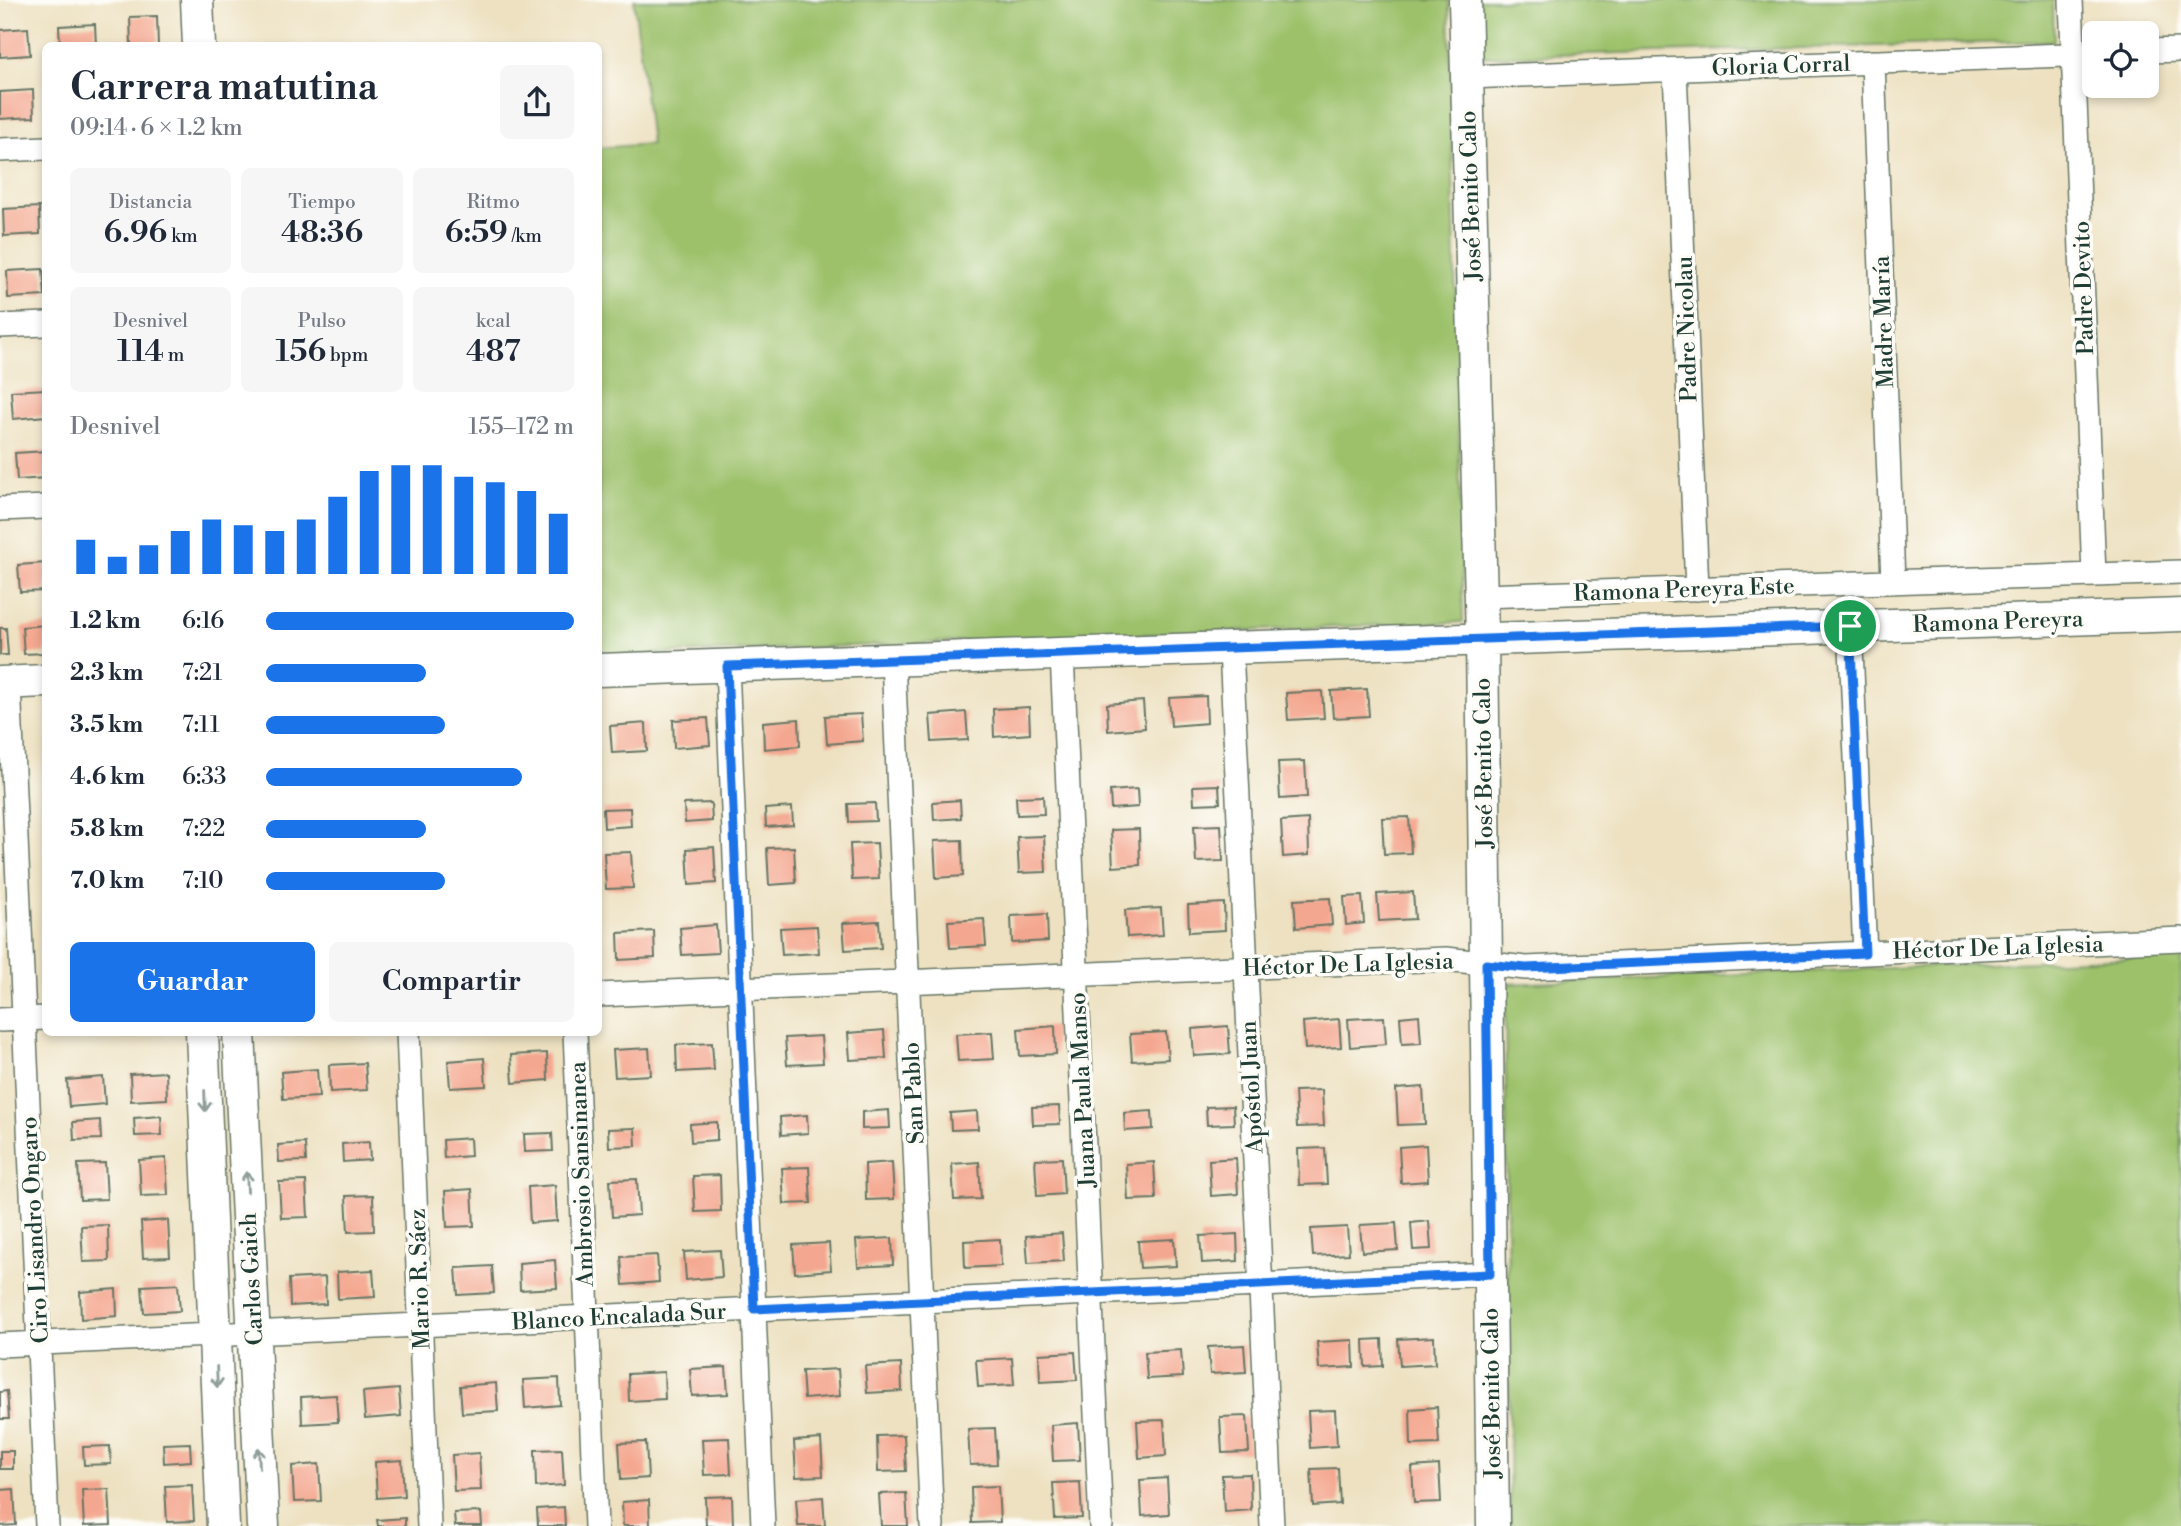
<!DOCTYPE html>
<html lang="es">
<head>
<meta charset="utf-8">
<style>
  :root { --surface:#fff; --page:#f6f6f7; --text:#1f2937; --muted:#747a83; --accent:#1a73e8 }
  body { margin:0; font-family:"Libre Bodoni",serif; background:var(--page); color:var(--text); height:100vh; display:flex; flex-direction:column; font-size:26px; white-space:nowrap }
  * { box-sizing:border-box; margin:0 }
  p { font-size:23px; color:var(--muted) }
  .icon { flex:none; width:38px; height:38px; fill:none; stroke:currentColor; stroke-width:2; stroke-linecap:round; stroke-linejoin:round }
  .map { position:relative; flex:1; overflow:hidden }
  .side { position:absolute; left:42px; top:42px; width:560px; height:994px; display:flex; flex-direction:column; background:var(--surface); border-radius:10px; box-shadow:0 4px 10px #0003 }
  .side>* { flex:none }
  .fabs { position:absolute; left:2082px; top:21px; display:grid; gap:14px }
  .fabs a { display:grid; place-items:center; width:77px; height:77px; border-radius:10px; background:var(--surface); box-shadow:0 4px 10px #0003; font-size:35px }
  .pin { position:absolute; display:grid; place-items:center; width:60px; height:60px; color:#fff; margin:-30px; border:4px solid #fff; border-radius:50%; box-shadow:0 2px 7px #0007 }
  .round { display:grid; place-items:center; flex:none; width:74px; height:74px; border-radius:10px; background:var(--page) }
  .headline { display:flex; align-items:center; justify-content:space-between; height:119px; padding:0 28px }
  h1 { font-size:38px; font-weight:600; line-height:52px }
  .stats { display:grid; grid-template-columns:repeat(3,1fr); gap:10px; height:119px; padding:7px 28px }
  .stats div { display:grid; align-content:center; border-radius:10px; background:var(--page); text-align:center }
  .stats b { font-size:30px; font-weight:600 }
  .stats small { font-size:19px; font-weight:400 }
  .stats p { font-size:19px }
  .chart { height:196px; padding:14px 28px }
  .chart p { display:flex; justify-content:space-between }
  .chart svg { width:100%; height:126px; margin-top:7px; stroke:var(--accent); stroke-width:6 }
  .primary-button { display:flex; gap:14px; margin-top:auto; padding:14px 28px }
  .primary-button a { flex:1; height:80px; border-radius:10px; background:var(--accent); color:#fff; font-size:28px; font-weight:600; line-height:80px; text-align:center }
  .primary-button a+a { background:var(--page); color:var(--text) }
  ul { padding:0 28px; list-style:none; font-size:23px }
  li { display:grid; grid-template-columns:112px 84px 1fr; align-items:center; height:52px }
  li i { height:18px; border-radius:9px; background:var(--accent) }
  .map>svg:first-child { display:block }
  .green { fill:#9cc16b; stroke:#5e7f50; stroke-width:2 }
  .building { fill:#f4a790 }
  .lines { fill:none; stroke-linecap:round; stroke-linejoin:round }
  .street-casing { stroke:#677665; stroke-width:26 }
  .secondary-casing { stroke:#677665; stroke-width:35 }
  .street { stroke:#fff; stroke-width:23 }
  .secondary { stroke:#fff; stroke-width:32 }
  .oneway { stroke:#8f9e9a }
  .route-casing { stroke:#fff; stroke-width:14 }
  .route { stroke:#1a73e8; stroke-width:9 }
  .labels { text-anchor:middle; stroke-width:7; stroke-linejoin:round; paint-order:stroke }
  .street-label { font-size:23px; fill:#1f3d34; stroke:#fdfcf7 }
</style>
</head>
<body>
<div class="map">
<svg width="2181" height="1526" viewBox="0 0 2181 1526">
  <rect width="100%" height="100%" fill="#fdfcf7"/>
  <filter id="ink" filterUnits="userSpaceOnUse"><feTurbulence type="fractalNoise" baseFrequency=".0143" numOctaves="2"/><feDisplacementMap in="SourceGraphic" scale="14" xChannelSelector="R" yChannelSelector="G"/><feConvolveMatrix kernelMatrix="1 2 1 2 8 2 1 2 1" color-interpolation-filters="sRGB"/></filter>
  <filter id="wash" filterUnits="userSpaceOnUse"><feTurbulence type="fractalNoise" baseFrequency=".00686" numOctaves="4" result="noise"/><feDisplacementMap in="SourceGraphic" scale="28" xChannelSelector="R" yChannelSelector="G"/><feGaussianBlur stdDeviation="1.57" result="paint"/><feColorMatrix in="noise" values="0 0 0 0 0 0 0 0 0 0 0 0 0 0 0 0 0 1.4 0 .05"/><feComposite in="paint" operator="in"/></filter>
  <g filter="url(#wash)">
    <rect width="100%" height="100%" fill="#ede1c1"/>
    <!-- green -->
    <path class="green" d="M 634,0 L 1449,0 L 1463,622 L 599,656 L 598,148 L 651,144 Z
      M 1479,0 L 2053,0 L 2054,41 L 1480,57 Z
      M 2181,956 L 2181,1526 L 1510,1526 L 1505,984 Z"/>
    <g id="blocks">
      <!-- building -->
      <path class="building" d="M 157,16 L 158,46 L 131,46 L 130,17 Z
        M 95,24 L 96,46 L 60,46 L 59,26 Z
        M 28,28 L 30,55 L 0,57 L 0,30 Z
        M 33,90 L 34,117 L 0,119 L 0,92 Z
        M 39,207 L 40,234 L 4,236 L 3,209 Z
        M 43,269 L 45,296 L 8,298 L 7,271 Z
        M 46,389 L 46,416 L 13,419 L 11,391 Z
        M 46,451 L 46,478 L 17,480 L 15,453 Z
        M 46,563 L 46,591 L 20,592 L 18,565 Z
        M 46,625 L 46,653 L 24,654 L 22,627 Z
        M 0,628 L 6,628 L 8,655 L 0,655 Z
        M 1367,689 L 1369,716 L 1333,718 L 1331,691 Z
        M 1322,691 L 1324,718 L 1288,720 L 1286,693 Z
        M 1206,696 L 1207,723 L 1171,726 L 1169,698 Z
        M 1143,701 L 1145,728 L 1108,731 L 1107,704 Z
        M 1029,707 L 1030,734 L 994,737 L 993,709 Z
        M 966,712 L 968,740 L 932,742 L 930,715 Z
        M 861,714 L 863,741 L 827,744 L 825,716 Z
        M 708,718 L 710,745 L 674,748 L 673,720 Z
        M 799,719 L 800,746 L 764,749 L 763,722 Z
        M 646,723 L 647,751 L 612,753 L 610,726 Z
        M 1305,761 L 1307,797 L 1280,799 L 1278,762 Z
        M 1219,785 L 1220,803 L 1194,804 L 1193,786 Z
        M 1137,789 L 1138,807 L 1111,809 L 1110,791 Z
        M 1043,796 L 1044,814 L 1017,815 L 1016,797 Z
        M 960,800 L 961,818 L 934,820 L 933,802 Z
        M 711,803 L 712,821 L 685,823 L 684,804 Z
        M 875,803 L 876,821 L 849,822 L 848,804 Z
        M 792,807 L 793,825 L 766,827 L 765,809 Z
        M 630,808 L 631,826 L 604,828 L 603,809 Z
        M 1409,817 L 1411,853 L 1384,854 L 1382,818 Z
        M 1308,819 L 1309,855 L 1283,857 L 1281,821 Z
        M 1221,825 L 1223,861 L 1196,862 L 1194,826 Z
        M 1139,829 L 1140,865 L 1113,867 L 1111,830 Z
        M 1044,836 L 1046,872 L 1019,873 L 1017,837 Z
        M 962,840 L 963,876 L 936,878 L 934,841 Z
        M 877,843 L 879,879 L 852,880 L 850,844 Z
        M 714,847 L 716,883 L 689,885 L 687,849 Z
        M 794,847 L 796,883 L 769,885 L 767,848 Z
        M 631,852 L 633,888 L 606,889 L 604,853 Z
        M 1413,892 L 1415,919 L 1379,921 L 1377,894 Z
        M 1362,896 L 1364,923 L 1346,925 L 1344,897 Z
        M 1330,898 L 1332,925 L 1296,928 L 1294,900 Z
        M 1224,903 L 1225,930 L 1189,932 L 1188,905 Z
        M 1161,908 L 1163,935 L 1127,937 L 1125,910 Z
        M 1047,914 L 1048,941 L 1012,943 L 1011,916 Z
        M 984,919 L 986,946 L 950,948 L 948,921 Z
        M 879,921 L 881,948 L 845,950 L 843,923 Z
        M 716,925 L 718,953 L 682,955 L 680,928 Z
        M 817,926 L 819,953 L 782,955 L 780,928 Z
        M 654,931 L 655,958 L 619,960 L 618,933 Z
        M 1419,1015 L 1421,1043 L 1402,1044 L 1400,1017 Z
        M 1384,1017 L 1386,1044 L 1350,1047 L 1348,1019 Z
        M 1339,1019 L 1341,1047 L 1305,1049 L 1303,1022 Z
        M 1055,1026 L 1056,1054 L 1020,1056 L 1018,1029 Z
        M 1228,1026 L 1230,1054 L 1194,1056 L 1192,1029 Z
        M 884,1030 L 886,1058 L 850,1060 L 848,1033 Z
        M 992,1032 L 994,1059 L 958,1061 L 956,1034 Z
        M 1166,1032 L 1168,1059 L 1132,1061 L 1130,1034 Z
        M 821,1036 L 823,1063 L 787,1065 L 785,1038 Z
        M 712,1043 L 714,1070 L 677,1072 L 676,1045 Z
        M 649,1048 L 651,1075 L 615,1077 L 613,1050 Z
        M 547,1053 L 548,1080 L 513,1083 L 511,1055 Z
        M 484,1058 L 486,1086 L 450,1088 L 448,1061 Z
        M 365,1063 L 367,1090 L 330,1092 L 329,1065 Z
        M 317,1069 L 319,1097 L 283,1099 L 281,1072 Z
        M 166,1072 L 167,1099 L 131,1101 L 130,1074 Z
        M 103,1077 L 105,1104 L 69,1107 L 67,1080 Z
        M 1423,1087 L 1425,1124 L 1398,1125 L 1396,1089 Z
        M 1322,1090 L 1324,1126 L 1297,1127 L 1295,1091 Z
        M 1059,1106 L 1060,1124 L 1033,1125 L 1032,1107 Z
        M 1233,1106 L 1234,1124 L 1207,1125 L 1206,1107 Z
        M 889,1110 L 890,1128 L 862,1129 L 862,1112 Z
        M 977,1111 L 978,1129 L 951,1130 L 950,1113 Z
        M 1152,1111 L 1153,1129 L 1125,1131 L 1124,1113 Z
        M 807,1115 L 808,1133 L 781,1135 L 780,1117 Z
        M 161,1116 L 162,1135 L 135,1136 L 134,1118 Z
        M 100,1120 L 101,1139 L 74,1140 L 73,1122 Z
        M 717,1122 L 717,1140 L 691,1142 L 690,1124 Z
        M 635,1128 L 636,1146 L 609,1147 L 608,1129 Z
        M 552,1133 L 553,1151 L 525,1152 L 524,1134 Z
        M 470,1138 L 471,1156 L 444,1158 L 443,1140 Z
        M 369,1142 L 370,1160 L 343,1162 L 342,1144 Z
        M 305,1143 L 306,1161 L 279,1162 L 278,1145 Z
        M 1426,1145 L 1428,1181 L 1401,1183 L 1399,1147 Z
        M 1325,1148 L 1327,1184 L 1299,1185 L 1298,1149 Z
        M 166,1158 L 168,1195 L 141,1196 L 139,1160 Z
        M 1062,1158 L 1064,1194 L 1037,1196 L 1035,1159 Z
        M 1236,1158 L 1238,1194 L 1211,1196 L 1209,1160 Z
        M 892,1162 L 894,1199 L 866,1200 L 865,1164 Z
        M 979,1162 L 981,1199 L 954,1200 L 952,1164 Z
        M 1154,1162 L 1156,1199 L 1128,1200 L 1126,1164 Z
        M 105,1163 L 107,1199 L 80,1200 L 78,1164 Z
        M 809,1167 L 811,1203 L 784,1204 L 782,1168 Z
        M 720,1175 L 721,1211 L 695,1212 L 693,1176 Z
        M 637,1179 L 639,1215 L 612,1217 L 610,1180 Z
        M 306,1181 L 308,1217 L 281,1218 L 279,1182 Z
        M 555,1185 L 557,1221 L 530,1223 L 528,1187 Z
        M 472,1189 L 474,1226 L 447,1227 L 445,1191 Z
        M 373,1195 L 374,1231 L 348,1232 L 346,1196 Z
        M 168,1220 L 170,1257 L 143,1258 L 141,1222 Z
        M 1429,1221 L 1431,1249 L 1413,1250 L 1411,1223 Z
        M 1396,1223 L 1398,1250 L 1362,1252 L 1360,1225 Z
        M 108,1225 L 109,1261 L 83,1262 L 81,1226 Z
        M 1347,1227 L 1349,1254 L 1313,1256 L 1311,1229 Z
        M 1062,1233 L 1064,1261 L 1028,1263 L 1026,1236 Z
        M 1237,1234 L 1238,1261 L 1202,1263 L 1200,1236 Z
        M 892,1238 L 893,1265 L 858,1267 L 856,1240 Z
        M 1000,1239 L 1001,1266 L 965,1268 L 964,1241 Z
        M 1174,1239 L 1176,1266 L 1140,1268 L 1138,1241 Z
        M 829,1243 L 831,1270 L 795,1273 L 793,1245 Z
        M 720,1250 L 722,1277 L 686,1280 L 684,1252 Z
        M 657,1255 L 659,1282 L 623,1285 L 621,1257 Z
        M 555,1260 L 557,1288 L 520,1290 L 519,1263 Z
        M 492,1266 L 494,1293 L 458,1295 L 456,1268 Z
        M 373,1270 L 375,1297 L 338,1299 L 337,1272 Z
        M 325,1277 L 326,1304 L 290,1306 L 289,1279 Z
        M 178,1284 L 180,1311 L 144,1313 L 142,1286 Z
        M 116,1289 L 117,1316 L 81,1319 L 80,1292 Z
        M 1434,1337 L 1435,1364 L 1400,1366 L 1398,1339 Z
        M 1382,1339 L 1383,1366 L 1365,1367 L 1364,1340 Z
        M 1353,1340 L 1354,1367 L 1319,1369 L 1317,1342 Z
        M 1244,1345 L 1246,1372 L 1210,1374 L 1208,1347 Z
        M 1181,1350 L 1183,1377 L 1147,1379 L 1145,1352 Z
        M 1075,1352 L 1077,1380 L 1040,1382 L 1039,1354 Z
        M 1012,1358 L 1014,1385 L 978,1387 L 976,1360 Z
        M 901,1364 L 902,1391 L 867,1393 L 865,1366 Z
        M 726,1367 L 728,1394 L 692,1396 L 690,1369 Z
        M 838,1369 L 840,1396 L 804,1399 L 802,1371 Z
        M 664,1372 L 665,1399 L 629,1401 L 628,1374 Z
        M 559,1378 L 560,1405 L 525,1408 L 523,1380 Z
        M 496,1383 L 498,1411 L 462,1413 L 460,1386 Z
        M 399,1389 L 401,1416 L 365,1419 L 363,1392 Z
        M 7,1391 L 9,1419 L 0,1419 L 0,1392 Z
        M 336,1395 L 338,1422 L 302,1424 L 301,1397 Z
        M 1437,1407 L 1439,1444 L 1411,1445 L 1410,1409 Z
        M 1335,1410 L 1337,1446 L 1310,1448 L 1308,1411 Z
        M 1247,1416 L 1249,1452 L 1222,1453 L 1220,1417 Z
        M 1164,1420 L 1166,1456 L 1139,1458 L 1137,1421 Z
        M 1078,1423 L 1080,1460 L 1053,1461 L 1051,1425 Z
        M 995,1428 L 997,1464 L 970,1465 L 968,1429 Z
        M 904,1435 L 906,1471 L 878,1472 L 877,1436 Z
        M 729,1438 L 731,1474 L 704,1475 L 702,1439 Z
        M 821,1439 L 823,1476 L 796,1477 L 794,1441 Z
        M 646,1442 L 648,1478 L 621,1480 L 619,1443 Z
        M 190,1443 L 191,1461 L 164,1463 L 163,1444 Z
        M 110,1446 L 111,1464 L 84,1465 L 83,1447 Z
        M 562,1449 L 564,1485 L 536,1487 L 535,1450 Z
        M 0,1451 L 13,1451 L 13,1469 L 0,1469 Z
        M 479,1453 L 481,1490 L 454,1491 L 452,1455 Z
        M 402,1460 L 404,1496 L 377,1498 L 375,1462 Z
        M 319,1464 L 321,1501 L 294,1502 L 292,1466 Z
        M 1439,1465 L 1441,1502 L 1414,1503 L 1412,1467 Z
        M 1338,1468 L 1340,1504 L 1313,1506 L 1311,1469 Z
        M 1250,1474 L 1251,1510 L 1224,1512 L 1222,1475 Z
        M 1167,1478 L 1169,1514 L 1142,1516 L 1140,1480 Z
        M 1080,1482 L 1082,1518 L 1055,1519 L 1053,1483 Z
        M 192,1485 L 194,1521 L 167,1522 L 165,1486 Z
        M 998,1486 L 1000,1522 L 972,1523 L 971,1487 Z
        M 14,1489 L 16,1525 L 0,1526 L 0,1490 Z
        M 109,1489 L 111,1525 L 84,1526 L 82,1490 Z
        M 906,1493 L 908,1526 L 881,1526 L 879,1494 Z
        M 732,1496 L 733,1526 L 706,1526 L 705,1497 Z
        M 823,1497 L 825,1526 L 798,1526 L 796,1499 Z
        M 649,1500 L 650,1526 L 623,1526 L 622,1502 Z
        M 564,1507 L 565,1526 L 538,1526 L 537,1509 Z
        M 481,1512 L 482,1526 L 455,1526 L 454,1513 Z
        M 405,1518 L 405,1526 L 378,1526 L 377,1520 Z"/>
    </g>
  </g>
  <g filter="url(#ink)">
    <use href="#blocks" fill-opacity="0" stroke="#677665" stroke-width="2"/>
    <g class="lines">
      <!-- street casing -->
      <g class="street-casing">
        <path id="street" d="M 2071,0 L 2094,575
          M 2147,51 L 2181,50
          M 1873,62 L 1893,582
          M 1675,70 L 1697,589
          M 1467,77 L 2095,54
          M 0,150 L 46,148
          M 0,326 L 46,324
          M 0,509 L 46,507
          M 1481,596 L 2181,572
          M 1850,627 L 1865,953
          M 1231,648 L 1272,1526
          M 1062,654 L 1101,1526
          M 893,660 L 932,1526
          M 727,666 L 763,1526
          M 9,683 L 47,1526
          M 598,995 L 1446,959 L 1526,968 L 2181,939
          M 0,1020 L 46,1018
          M 408,1032 L 429,1526
          M 575,1032 L 596,1526
          M 0,1345 L 1490,1274"/>
      </g>
      <!-- secondary casing -->
      <g class="secondary-casing">
        <path id="secondary" d="M 197,0 L 199,46
          M 1465,0 L 1482,639 L 1493,1526
          M 598,670 L 2181,615
          M 0,683 L 46,681
          M 202,1032 L 223,1526
          M 239,1032 L 263,1526"/>
      </g>
      <!-- street -->
      <use href="#street" class="street"/>
      <!-- secondary -->
      <use href="#secondary" class="secondary"/>
    </g>
    <!-- one-way arrows -->
    <defs><path id="oneway-shaft" d="M-6 0H5M1.5-3L5.5 0L1.5 3" fill="none" stroke-width="1.6" stroke-linecap="round" stroke-linejoin="round" transform="scale(1.75)"/></defs>
    <g class="oneway">
      <use href="#oneway-shaft" transform="translate(205 1101) rotate(88)"/>
      <use href="#oneway-shaft" transform="translate(247 1182) rotate(-93)"/>
      <use href="#oneway-shaft" transform="translate(217 1377) rotate(88)"/>
      <use href="#oneway-shaft" transform="translate(259 1458) rotate(-93)"/>
    </g>
  </g>
  <g class="lines" filter="url(#ink)">
    <!-- route casing -->
    <g class="route-casing">
      <path id="route" d="M 1850,626 L 1865,953 L 1526,968 L 1486,964 L 1490,1274 L 754,1309 L 727,666 Z"/>
    </g>
    <!-- route -->
    <use href="#route" class="route"/>
  </g>
  <g class="labels">
    <!-- street labels -->
    <g class="street-label">
      <text transform="translate(1781 65) rotate(-2)" y="8">Gloria Corral</text>
      <text transform="translate(1470 196) rotate(-92)" y="8">José Benito Calo</text>
      <text transform="translate(2083 288) rotate(-92)" y="8">Padre Devito</text>
      <text transform="translate(1883 322) rotate(-92)" y="8">Madre María</text>
      <text transform="translate(1686 329) rotate(-92)" y="8">Padre Nicolau</text>
      <text transform="translate(1684 589) rotate(-2)" y="8">Ramona Pereyra Este</text>
      <text transform="translate(1998 621) rotate(-2)" y="8">Ramona Pereyra</text>
      <text transform="translate(1483 763) rotate(-91)" y="8">José Benito Calo</text>
      <text transform="translate(1998 947) rotate(-2)" y="8">Héctor De La Iglesia</text>
      <text transform="translate(1348 964) rotate(-2)" y="8">Héctor De La Iglesia</text>
      <text transform="translate(1251 1087) rotate(-93)" y="8">Apóstol Juan</text>
      <text transform="translate(1082 1090) rotate(-93)" y="8">Juana Paula Manso</text>
      <text transform="translate(913 1093) rotate(-93)" y="8">San Pablo</text>
      <text transform="translate(581 1174) rotate(-92)" y="8">Ambrosio Sansinanea</text>
      <text transform="translate(34 1230) rotate(-93)" y="8">Ciro Lisandro Ongaro</text>
      <text transform="translate(251 1279) rotate(-93)" y="8">Carlos Gaich</text>
      <text transform="translate(419 1279) rotate(-92)" y="8">Mario R. Sáez</text>
      <text transform="translate(619 1316) rotate(-3)" y="8">Blanco Encalada Sur</text>
      <text transform="translate(1491 1393) rotate(-91)" y="8">José Benito Calo</text>
    </g>
  </g>
</svg>
<div class="fabs">
<a><svg class="icon" aria-label="locate" viewBox="0 0 24 24"><circle cx="12" cy="12" r="6"/><path d="M12 2v4M12 18v4M2 12h4M18 12h4"/></svg></a>
</div>
<div class="pin" style="left:1850px;top:626px;background:#1e9e55"><svg class="icon" aria-label="arrive" viewBox="0 0 24 24"><path d="M6 21V4h12l-3 4 3 4H6"/></svg></div>
<section class="side">
<div class="headline"><div><h1>Carrera matutina</h1><p>09:14 · 6 × 1.2 km</p></div><a class="round"><svg class="icon" aria-label="share" viewBox="0 0 24 24"><path d="M12 15V3M7 8l5-5 5 5M5 13v7h14v-7"/></svg></a></div>
<div class="stats">
<div><p>Distancia</p><b>6.96<small> km</small></b></div>
<div><p>Tiempo</p><b>48:36</b></div>
<div><p>Ritmo</p><b>6:59<small> /km</small></b></div>
</div>
<div class="stats">
<div><p>Desnivel</p><b>114<small> m</small></b></div>
<div><p>Pulso</p><b>156<small> bpm</small></b></div>
<div><p>kcal</p><b>487</b></div>
</div>
<div class="chart"><p><span>Desnivel</span>155–172 m</p>
<svg viewBox="0 0 160 44" preserveAspectRatio="none"><path d="M5 44V32M15 44V38M25 44V34M35 44V29M45 44V25M55 44V27M65 44V29M75 44V25M85 44V17M95 44V8M105 44V6M115 44V6M125 44V10M135 44V12M145 44V15M155 44V23"/></svg>
</div>
<ul>
<li><b>1.2 km</b>6:16<i style="width:100%"></i></li>
<li><b>2.3 km</b>7:21<i style="width:52%"></i></li>
<li><b>3.5 km</b>7:11<i style="width:58%"></i></li>
<li><b>4.6 km</b>6:33<i style="width:83%"></i></li>
<li><b>5.8 km</b>7:22<i style="width:52%"></i></li>
<li><b>7.0 km</b>7:10<i style="width:58%"></i></li>
</ul>
<div class="primary-button"><a>Guardar</a><a>Compartir</a></div>
</section>
</div>
</body>
</html>
